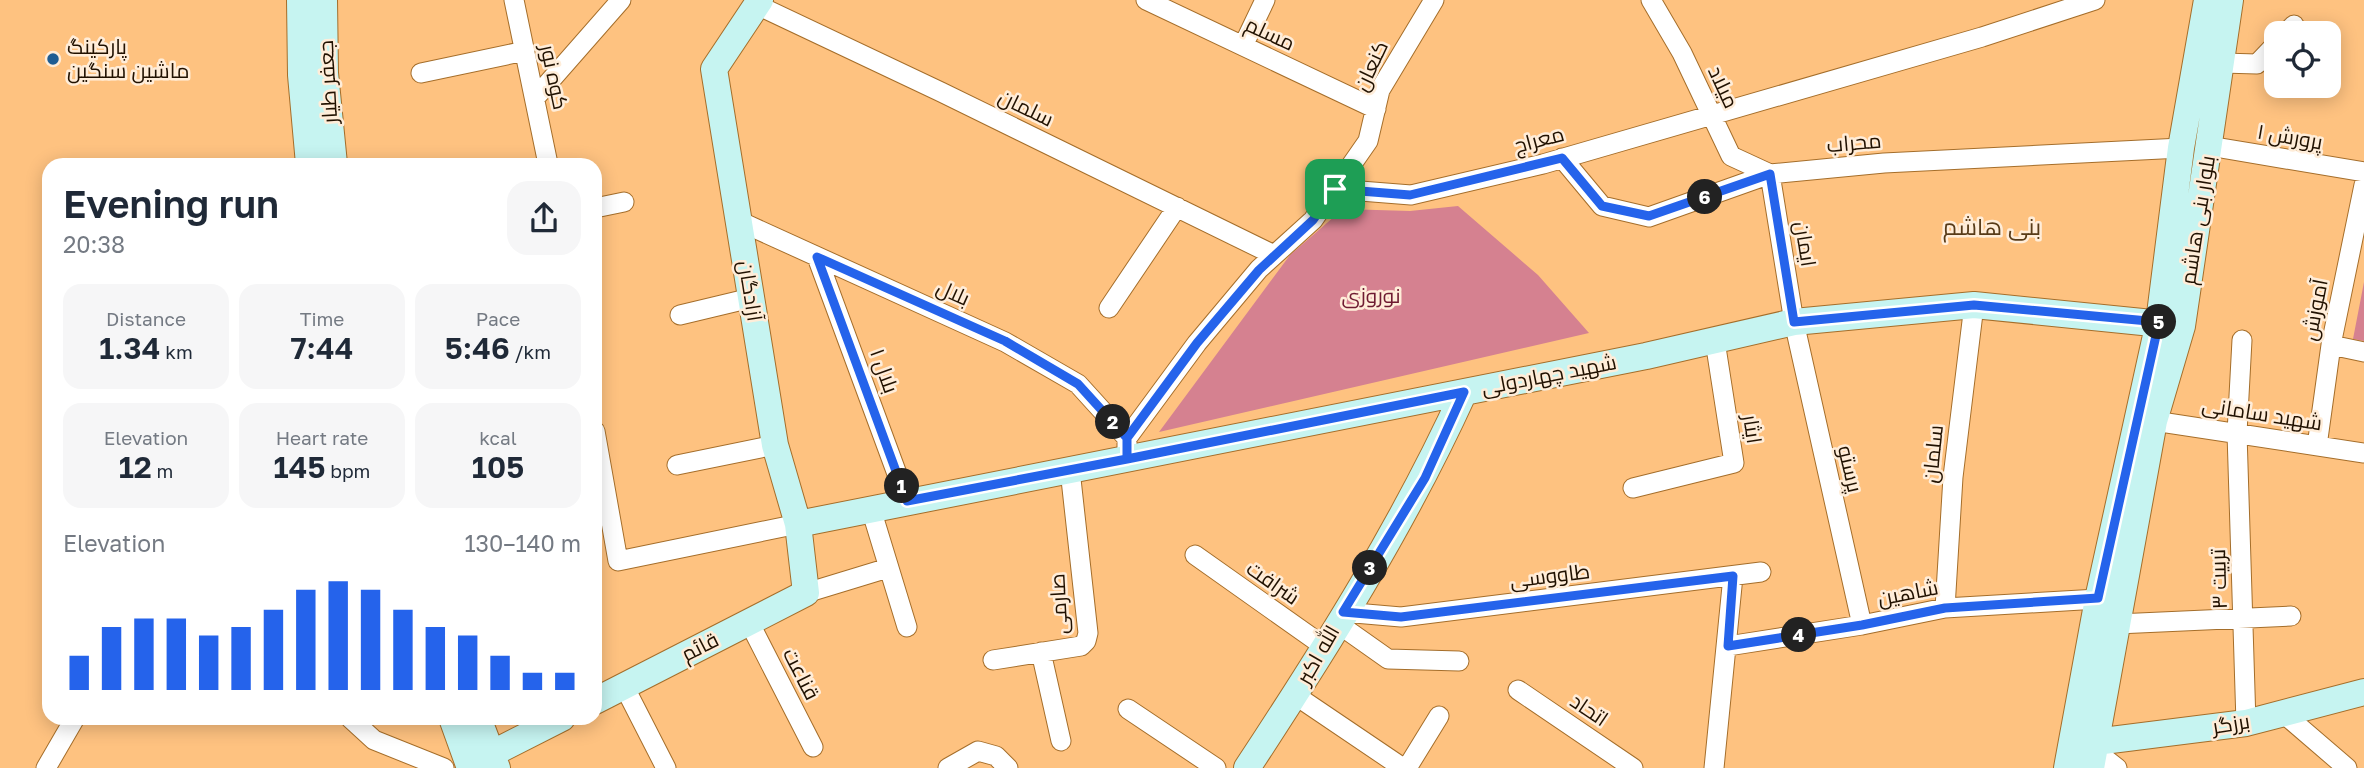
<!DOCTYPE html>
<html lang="en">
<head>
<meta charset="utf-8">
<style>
  :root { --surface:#fff; --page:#f6f6f7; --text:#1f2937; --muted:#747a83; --accent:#2563eb }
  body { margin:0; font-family:"Golos Text",Cairo,sans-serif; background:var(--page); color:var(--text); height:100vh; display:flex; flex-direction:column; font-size:26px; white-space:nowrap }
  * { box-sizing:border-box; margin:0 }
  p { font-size:23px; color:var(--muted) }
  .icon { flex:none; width:38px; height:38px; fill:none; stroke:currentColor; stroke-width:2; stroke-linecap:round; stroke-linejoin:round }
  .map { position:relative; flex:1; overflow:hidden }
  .details { position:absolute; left:42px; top:158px; width:560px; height:567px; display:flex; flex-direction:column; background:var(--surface); border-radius:21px; box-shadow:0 4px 18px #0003 }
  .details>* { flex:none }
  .controls { position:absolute; left:2264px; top:21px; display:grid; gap:14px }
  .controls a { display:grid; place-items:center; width:77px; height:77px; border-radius:14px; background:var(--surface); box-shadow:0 4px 18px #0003; font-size:35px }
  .pin { position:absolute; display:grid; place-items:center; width:60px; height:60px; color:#fff; margin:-30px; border-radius:14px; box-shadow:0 4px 10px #0006 }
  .km { position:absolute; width:35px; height:35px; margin:-18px; border-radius:50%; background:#222; color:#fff; font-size:19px; line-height:35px; text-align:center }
  .round { display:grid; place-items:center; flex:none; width:74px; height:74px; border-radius:21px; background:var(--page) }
  .summary { display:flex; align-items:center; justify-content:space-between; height:119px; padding:0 21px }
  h1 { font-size:38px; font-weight:600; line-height:52px }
  .metrics { display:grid; grid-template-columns:repeat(3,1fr); gap:10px; height:119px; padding:7px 21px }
  .metrics div { display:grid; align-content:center; border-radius:18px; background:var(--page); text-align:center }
  .metrics b { font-size:30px; font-weight:600 }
  .metrics small { font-size:19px; font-weight:400 }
  .metrics p { font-size:19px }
  .chart { height:196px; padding:14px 21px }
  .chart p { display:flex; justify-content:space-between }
  .chart svg { width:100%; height:126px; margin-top:7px; stroke:var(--accent); stroke-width:6 }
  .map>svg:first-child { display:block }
  .green { fill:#d58190 }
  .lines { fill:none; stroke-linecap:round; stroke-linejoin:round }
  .street-casing { stroke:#a56e2a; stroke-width:21 }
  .secondary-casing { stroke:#a56e2a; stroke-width:28 }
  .street { stroke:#fff; stroke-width:19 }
  .secondary { stroke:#c6f4f1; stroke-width:26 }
  .route-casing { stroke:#fff; stroke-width:14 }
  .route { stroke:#2563eb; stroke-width:9 }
  .poi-dot { fill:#1e5d93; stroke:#ffedd9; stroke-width:2.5 }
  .labels { text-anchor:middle; stroke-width:5; stroke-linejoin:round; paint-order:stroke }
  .street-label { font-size:21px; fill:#211100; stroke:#ffedd9 }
  .poi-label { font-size:21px; fill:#211100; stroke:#ffedd9; text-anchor:start }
  .park-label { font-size:21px; fill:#6f1b32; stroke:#ffedd9 }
  .neighbourhood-label { font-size:23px; fill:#583b18; stroke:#ffedd9 }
</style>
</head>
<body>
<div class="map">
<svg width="2364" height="768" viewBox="0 0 2364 768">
  <rect width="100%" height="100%" fill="#fec280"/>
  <!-- green -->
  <path class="green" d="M 1458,206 L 1538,275 L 1589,333 L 1159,432 L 1290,255 L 1343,209 L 1410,211 Z
    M 2364,282 L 2364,341 L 2353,339 Z"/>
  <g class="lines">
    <!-- street casing -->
    <g class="street-casing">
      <path id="street" d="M 514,0 L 548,164
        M 1146,0 L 1376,109
        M 1651,0 L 1682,53 L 1731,156 L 1770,174 L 1794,322 L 1862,625
        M 757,5 L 941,92 L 1274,255
        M 2286,33 L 2294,25
        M 1243,46 L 1265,0
        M 2222,63 L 2257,64 L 2277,43
        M 421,73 L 525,51
        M 535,98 L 621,0
        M 2209,146 L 2364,172
        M 1562,158 L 1602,206 L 1649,217 L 1770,174 L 1884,163 L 2181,148
        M 1335,189 L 1411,195 L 1543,164 L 1982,37 L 2095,0
        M 595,208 L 624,202
        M 739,221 L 1005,342 L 1078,384 L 1127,438
        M 817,257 L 907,501
        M 1109,308 L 1177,207
        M 680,315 L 751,298
        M 2242,340 L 2237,433 L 2246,723
        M 2331,345 L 2364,352
        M 2154,421 L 2364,453
        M 595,431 L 618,561 L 798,524
        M 2317,446 L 2331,345 L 2364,185
        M 1127,459 L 1127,438 L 1197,343 L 1259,269 L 1313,220 L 1368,141 L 1380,90 L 1434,0
        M 677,465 L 775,445
        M 1633,488 L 1734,463 L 1715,341
        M 871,509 L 907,627
        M 1195,555 L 1325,647
        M 806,593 L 888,568
        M 1945,608 L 1953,477 L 1974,305
        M 1343,612 L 1401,617 L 1761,572
        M 749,622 L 813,747
        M 1337,623 L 1388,659 L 1459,661
        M 2117,624 L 2291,616
        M 1728,646 L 1862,625 L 1945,608 L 2098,599
        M 1041,652 L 1061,741
        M 993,660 L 1081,646 L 1086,641 L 1088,633 L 1070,470
        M 624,686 L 666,768
        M 1518,690 L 1633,768
        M 1295,695 L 1403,768
        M 1128,709 L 1216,768
        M 2283,713 L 2347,768
        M 350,718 L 374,740 L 444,768
        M 2094,750 L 2117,768
        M 46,768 L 75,718
        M 948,768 L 978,751 L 996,756 L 1008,768
        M 1407,768 L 1439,716
        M 1714,768 L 1733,576"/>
    </g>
    <!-- secondary casing -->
    <g class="secondary-casing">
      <path id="secondary" d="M 300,0 L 301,75 L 309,164
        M 324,0 L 325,73 L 334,164
        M 798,524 L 1646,356 L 1794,322 L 1974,305 L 2182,326
        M 595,701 L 806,593 L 798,524 L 775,445 L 714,69 L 760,0
        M 452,718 L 470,768
        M 478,718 L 497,768
        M 2095,742 L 2246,723 L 2364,692
        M 491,754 L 562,718
        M 1247,768 C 1326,648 1404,524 1464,392
        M 2067,768 L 2098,599 L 2159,322 L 2181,148 L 2207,0
        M 2091,768 L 2154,421 L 2182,326 L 2230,0"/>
    </g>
    <!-- street -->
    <use href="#street" class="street"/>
    <!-- secondary -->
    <use href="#secondary" class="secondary"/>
  </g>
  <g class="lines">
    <!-- route casing -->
    <g class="route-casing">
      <path id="route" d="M 1335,189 L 1313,220 L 1259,270 L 1197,343 L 1127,438 L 1127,459 L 907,501 L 817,257 L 1005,341 L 1078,384 L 1127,438 L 1127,459 L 1464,392 L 1425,478 L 1343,612 L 1401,617 L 1733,576 L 1728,646 L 1862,625 L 1945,608 L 2098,598 L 2159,322 L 1974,305 L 1794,322 L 1770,174 L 1649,216 L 1602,206 L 1562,158 L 1410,195 L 1335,189"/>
    </g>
    <!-- route -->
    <use href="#route" class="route"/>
  </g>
  <!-- markers -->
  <circle class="poi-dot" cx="53" cy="59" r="7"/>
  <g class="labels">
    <!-- street labels -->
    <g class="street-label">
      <text transform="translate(1270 34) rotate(25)" y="7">مسلم</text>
      <text transform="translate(1371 66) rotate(-65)" y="7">کنعان</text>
      <text transform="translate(554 77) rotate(78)" y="7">کوه نور</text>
      <text transform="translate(328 82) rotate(-93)" y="7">جعفر طیار</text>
      <text transform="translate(1723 87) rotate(65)" y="7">میلاد</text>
      <text transform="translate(1026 108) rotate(26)" y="7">سلمان</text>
      <text transform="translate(2290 137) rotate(10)" y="7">پرورش ۱</text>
      <text transform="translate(1539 140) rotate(-15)" y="7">معراج</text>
      <text transform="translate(1854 143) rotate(-5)" y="7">محراب</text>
      <text transform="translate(2198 220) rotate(-81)" y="7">بلوار بنی هاشم</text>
      <text transform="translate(1805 244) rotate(81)" y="7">ایمان</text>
      <text transform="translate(750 291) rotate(81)" y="7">آزادگان</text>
      <text transform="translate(953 293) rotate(24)" y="7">بلال</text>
      <text transform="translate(2315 310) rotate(-79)" y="7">آموزش</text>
      <text transform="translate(884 371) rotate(70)" y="7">بلال ۱</text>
      <text transform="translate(1549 375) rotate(-11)" y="7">شهید چهاردولی</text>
      <text transform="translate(2262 414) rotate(9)" y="7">شهید سامانی</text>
      <text transform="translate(1752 429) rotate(81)" y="7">ایثار</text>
      <text transform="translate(1933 454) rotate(-84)" y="7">سلمان</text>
      <text transform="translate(1850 469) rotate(77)" y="7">پرستو</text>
      <text transform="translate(1550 576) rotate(-7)" y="7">طاووسی</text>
      <text transform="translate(2219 579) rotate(-92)" y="7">تربیت ۳</text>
      <text transform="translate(1273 583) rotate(35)" y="7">شرافت</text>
      <text transform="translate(1908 593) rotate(-11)" y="7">شاهین</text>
      <text transform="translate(1059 604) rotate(-93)" y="7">صارمی</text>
      <text transform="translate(700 647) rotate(-27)" y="7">قائم</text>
      <text transform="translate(1318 655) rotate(-60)" y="7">الله اکبر</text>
      <text transform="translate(801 674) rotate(63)" y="7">قناعت</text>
      <text transform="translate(1589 710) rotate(34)" y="7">اتحاد</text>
      <text transform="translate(2231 724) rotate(-9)" y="7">برزگر</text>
    </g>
    <!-- poi labels -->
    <g class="poi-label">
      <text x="67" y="54">پارکینگ<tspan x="67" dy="24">ماشین سنگین</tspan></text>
    </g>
    <!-- park labels -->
    <g class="park-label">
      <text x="1371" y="303">نوروزی</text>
    </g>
    <!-- neighbourhood labels -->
    <g class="neighbourhood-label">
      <text x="1992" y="235">بنی هاشم</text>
    </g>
  </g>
</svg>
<div class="controls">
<a><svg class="icon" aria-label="locate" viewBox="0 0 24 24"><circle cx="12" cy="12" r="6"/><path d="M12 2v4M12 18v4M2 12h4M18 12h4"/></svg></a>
</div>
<div class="pin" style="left:1335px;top:189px;background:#1e9e55"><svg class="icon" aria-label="arrive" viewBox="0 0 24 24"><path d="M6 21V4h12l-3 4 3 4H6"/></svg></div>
<b class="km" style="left:902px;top:486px">1</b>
<b class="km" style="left:1113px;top:422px">2</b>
<b class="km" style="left:1370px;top:568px">3</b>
<b class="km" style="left:1799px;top:635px">4</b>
<b class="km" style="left:2159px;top:322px">5</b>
<b class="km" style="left:1705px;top:197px">6</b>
<section class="details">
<div class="summary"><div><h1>Evening run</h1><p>20:38</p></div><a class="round"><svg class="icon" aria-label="share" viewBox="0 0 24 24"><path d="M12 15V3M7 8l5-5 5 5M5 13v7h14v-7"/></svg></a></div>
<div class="metrics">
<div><p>Distance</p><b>1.34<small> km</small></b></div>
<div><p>Time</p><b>7:44</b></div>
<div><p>Pace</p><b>5:46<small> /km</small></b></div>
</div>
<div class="metrics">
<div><p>Elevation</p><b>12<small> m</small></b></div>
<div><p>Heart rate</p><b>145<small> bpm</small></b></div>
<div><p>kcal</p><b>105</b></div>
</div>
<div class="chart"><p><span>Elevation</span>130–140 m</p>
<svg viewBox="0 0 160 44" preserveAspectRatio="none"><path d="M5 44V32M15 44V22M25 44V19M35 44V19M45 44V25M55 44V22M65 44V16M75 44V9M85 44V6M95 44V9M105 44V16M115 44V22M125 44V25M135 44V32M145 44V38M155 44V38"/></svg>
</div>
</section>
</div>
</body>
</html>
